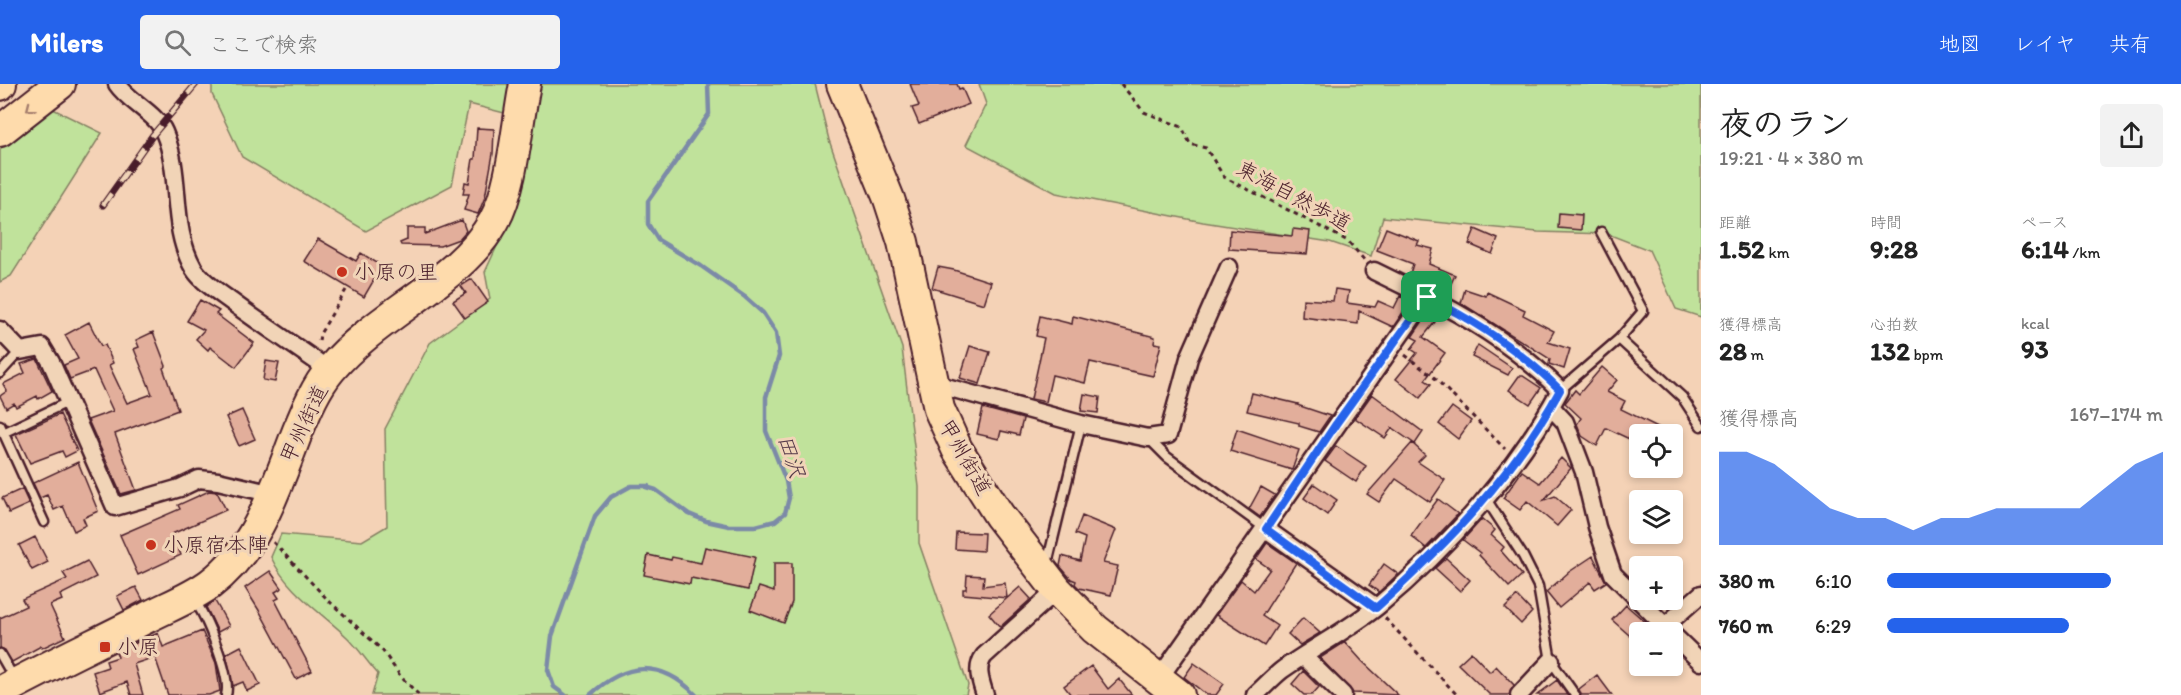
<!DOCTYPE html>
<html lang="ja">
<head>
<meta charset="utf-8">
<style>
  :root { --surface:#fff; --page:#f2f2f2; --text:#222; --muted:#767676; --accent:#2563eb }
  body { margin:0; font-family:Itim,"Klee One",sans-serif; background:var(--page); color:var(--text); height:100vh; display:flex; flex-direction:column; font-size:22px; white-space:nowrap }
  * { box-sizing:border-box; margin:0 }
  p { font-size:20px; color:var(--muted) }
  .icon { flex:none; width:33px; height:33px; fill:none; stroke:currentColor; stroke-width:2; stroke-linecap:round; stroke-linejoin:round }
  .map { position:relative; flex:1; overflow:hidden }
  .details { display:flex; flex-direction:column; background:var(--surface); width:480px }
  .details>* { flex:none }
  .controls { position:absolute; left:1629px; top:340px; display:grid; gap:12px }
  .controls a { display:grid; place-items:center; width:54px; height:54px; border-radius:6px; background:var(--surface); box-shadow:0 3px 9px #0003; font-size:30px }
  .pin { position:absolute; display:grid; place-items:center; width:51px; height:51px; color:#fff; margin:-26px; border-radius:12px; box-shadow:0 3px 9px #0006 }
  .round { display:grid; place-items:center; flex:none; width:63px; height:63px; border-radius:6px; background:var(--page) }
  .overview { display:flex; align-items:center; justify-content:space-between; height:102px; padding:0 18px }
  h1 { font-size:33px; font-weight:700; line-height:45px }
  .figures { display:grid; grid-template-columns:repeat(3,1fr); gap:9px; height:102px; padding:6px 18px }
  .figures div { display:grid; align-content:center }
  .figures b { font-size:26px; font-weight:700 }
  .figures small { font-size:16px; font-weight:400 }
  .figures p { font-size:16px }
  .chart { height:168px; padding:12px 18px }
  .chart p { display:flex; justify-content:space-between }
  .chart svg { width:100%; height:108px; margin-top:6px; fill:var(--accent); opacity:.7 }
  ul { padding:0 18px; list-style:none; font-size:20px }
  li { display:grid; grid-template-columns:96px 72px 1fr; align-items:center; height:45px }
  li i { height:15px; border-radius:8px; background:var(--accent) }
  header { display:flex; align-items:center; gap:36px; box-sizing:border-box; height:84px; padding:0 30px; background:var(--accent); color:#fff }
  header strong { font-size:28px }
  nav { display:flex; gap:33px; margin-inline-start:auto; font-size:21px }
  .search { width:420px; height:54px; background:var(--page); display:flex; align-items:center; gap:15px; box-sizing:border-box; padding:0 21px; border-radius:6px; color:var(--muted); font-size:22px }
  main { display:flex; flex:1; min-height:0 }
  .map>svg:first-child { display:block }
  .green { fill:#c0e29b; stroke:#858063; stroke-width:1.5 }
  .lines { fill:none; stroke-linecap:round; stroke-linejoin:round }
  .stream { stroke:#7b8aa7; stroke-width:4.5 }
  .building { fill:#e2ae9b; stroke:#4a1f2b; stroke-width:1.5 }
  .lane-casing { stroke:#4a1f2b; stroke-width:13 }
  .street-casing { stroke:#4a1f2b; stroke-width:21 }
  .highway-casing { stroke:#4a1f2b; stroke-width:34 }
  .path { stroke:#4a1f2b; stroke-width:3; stroke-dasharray:4.5 4.5; stroke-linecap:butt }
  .lane { stroke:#f1d4b7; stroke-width:8 }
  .street { stroke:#f1d4b7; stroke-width:16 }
  .highway { stroke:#fedbac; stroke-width:30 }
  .rail-casing { stroke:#4a1f2b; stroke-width:7 }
  .rail { stroke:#f1d4b7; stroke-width:4.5; stroke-dasharray:14; stroke-linecap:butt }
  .oneway { stroke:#a47d6c }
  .route-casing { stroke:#fff; stroke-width:12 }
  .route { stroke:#2563eb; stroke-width:8 }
  .poi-dot { fill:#c8321e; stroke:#f1d4b7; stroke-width:2 }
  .labels { text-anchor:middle; stroke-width:6; stroke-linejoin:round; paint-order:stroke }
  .street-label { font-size:21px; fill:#4a1f2b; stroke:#f1d4b7 }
  .poi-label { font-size:21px; fill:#4a1f2b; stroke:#f1d4b7; text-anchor:start }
  .water-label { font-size:22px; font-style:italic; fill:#563a4a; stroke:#f1d4b7 }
</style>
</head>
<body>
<header>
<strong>Milers</strong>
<div class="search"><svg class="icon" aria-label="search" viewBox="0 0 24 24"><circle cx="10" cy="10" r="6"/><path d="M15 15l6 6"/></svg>ここで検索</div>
<nav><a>地図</a><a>レイヤ</a><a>共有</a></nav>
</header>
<main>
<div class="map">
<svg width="1701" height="611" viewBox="0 0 1701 611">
  <rect width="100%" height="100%" fill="#f4d2b6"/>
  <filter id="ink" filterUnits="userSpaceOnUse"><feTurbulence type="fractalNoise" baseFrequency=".0167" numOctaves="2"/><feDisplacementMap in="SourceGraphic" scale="12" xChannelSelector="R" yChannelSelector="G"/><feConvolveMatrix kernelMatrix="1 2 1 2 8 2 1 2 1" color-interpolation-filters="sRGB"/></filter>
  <g filter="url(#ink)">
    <!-- green -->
    <path class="green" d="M 212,0 L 815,0 L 829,56 L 902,264 L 919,403 L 919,459 L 968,601 L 966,611 L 372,611 L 378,590 C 368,579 359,565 348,554 C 321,528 287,508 271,473 L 281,450 L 362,457 L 387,442 L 385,345 L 430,259 L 490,215 L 485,188 L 510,134 L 532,36 L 469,20 L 452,101 L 366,147 L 242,73 L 212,10 Z
      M 979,0 L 1701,0 L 1701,233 L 1676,225 L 1649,166 L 1608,150 L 1538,148 L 1383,133 L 1371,172 L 1330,158 L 1203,138 L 1056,109 L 966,61 L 986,20 Z
      M 51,24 L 102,49 L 11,192 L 0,198 L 0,65 Z"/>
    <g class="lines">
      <!-- stream -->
      <path class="stream" d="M 565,611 L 554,603 L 548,586 L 552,552 L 595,432 L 611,413 L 631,402 L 648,402 L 646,403 L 656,406 L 689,430 L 706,437 L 729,442 L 756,442 L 775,437 L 785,429 L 789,414 L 786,397 L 766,347 L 766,313 L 779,272 L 776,249 L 763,229 L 745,213 L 701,182 L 658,156 L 648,140 L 648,117 L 709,30 L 708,0
        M 590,611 C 626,578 660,575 696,611"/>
    </g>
    <!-- building -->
    <path class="building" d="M 910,0 L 957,0 L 959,5 L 962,4 L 969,20 L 919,40 L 912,24 L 919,22 Z
      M 477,44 L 494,45 L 493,70 L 485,113 L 478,130 L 464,126 L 469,110 L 463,110 L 465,98 L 469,99 L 473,75 L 475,75 Z
      M 1559,129 L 1582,131 L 1581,146 L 1558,144 Z
      M 462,136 L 466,147 L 459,155 L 440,162 L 401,161 L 400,159 L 407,156 L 407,144 L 425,144 L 425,150 Z
      M 1386,144 L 1419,157 L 1417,161 L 1433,165 L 1429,180 L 1455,191 L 1449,204 L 1424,194 L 1423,199 L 1409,193 L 1413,180 L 1377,166 Z
      M 1293,145 L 1310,147 L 1307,170 L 1229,165 L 1230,146 L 1292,152 Z
      M 1475,145 L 1498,155 L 1492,170 L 1469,160 Z
      M 318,155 L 356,177 L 361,169 L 382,182 L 364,213 L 304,177 Z
      M 938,183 L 954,186 L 991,198 L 984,220 L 932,204 Z
      M 472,195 L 488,218 L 465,234 L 453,217 L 466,209 L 461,202 Z
      M 1335,205 L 1349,207 L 1347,219 L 1375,223 L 1378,217 L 1394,224 L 1400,212 L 1410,218 L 1393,243 L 1359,227 L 1358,240 L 1302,233 L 1303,215 L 1333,217 Z
      M 1465,205 L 1486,212 L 1487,208 L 1525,226 L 1523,231 L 1554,247 L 1548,258 L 1570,265 L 1564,285 L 1549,280 L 1550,275 L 1461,219 Z
      M 200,216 L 219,227 L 216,230 L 254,259 L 236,283 L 210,263 L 208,266 L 196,255 L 204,246 L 187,237 Z
      M 1427,231 L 1435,238 L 1423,253 L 1445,269 L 1425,296 L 1431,300 L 1420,314 L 1396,295 L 1417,269 L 1411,265 L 1418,256 L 1412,253 Z
      M 1040,232 L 1072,240 L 1073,232 L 1155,253 L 1154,259 L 1161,260 L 1153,292 L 1090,278 L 1085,299 L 1052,291 L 1046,318 L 1031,315 L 1044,254 L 1036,252 Z
      M 89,238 L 101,262 L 105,261 L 113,279 L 109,281 L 127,319 L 152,310 L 134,265 L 139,263 L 136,256 L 153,248 L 166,282 L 163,284 L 178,326 L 115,350 L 136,406 L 121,410 L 88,336 L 113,327 L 94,286 L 70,295 L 64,281 L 78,275 L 65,251 Z
      M 1478,261 L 1512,284 L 1508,291 L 1472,273 Z
      M 970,262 L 990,268 L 980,300 L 960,294 Z
      M 37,275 L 52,307 L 38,315 L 37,312 L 16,323 L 14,319 L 6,324 L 0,312 L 7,307 L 3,300 L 25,289 L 21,280 Z
      M 266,277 L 279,279 L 275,298 L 263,296 Z
      M 1602,283 L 1617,296 L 1607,308 L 1625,317 L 1621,325 L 1674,351 L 1640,351 L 1640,360 L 1606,344 L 1597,362 L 1582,352 L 1577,340 L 1581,334 L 1565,319 L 1575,306 L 1579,310 Z
      M 1519,292 L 1523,292 L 1541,304 L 1530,320 L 1509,306 Z
      M 1252,309 L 1298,320 L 1297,321 L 1330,332 L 1319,348 L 1299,342 L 1299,339 L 1247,327 Z
      M 1084,310 L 1100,313 L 1098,329 L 1081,327 Z
      M 1372,310 L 1423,348 L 1415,360 L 1392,344 L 1385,354 L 1355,334 Z
      M 1452,323 L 1471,337 L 1458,355 L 1439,340 Z
      M 983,324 L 1023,335 L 1019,351 L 1001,347 L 999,355 L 977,350 Z
      M 242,326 L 255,355 L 239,362 L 226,333 Z
      M 60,330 L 77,367 L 65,373 L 62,367 L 30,379 L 16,350 Z
      M 1237,345 L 1299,366 L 1292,386 L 1230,367 Z
      M 1412,359 L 1425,371 L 1418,378 L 1445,396 L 1430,418 L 1396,395 L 1379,418 L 1367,410 Z
      M 1336,362 L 1366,382 L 1356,398 L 1325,377 Z
      M 1561,374 L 1571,384 L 1544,416 L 1555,412 L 1571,426 L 1557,442 L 1527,417 L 1520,426 L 1503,414 L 1522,387 L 1540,399 Z
      M 78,378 L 98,427 L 83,434 L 86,441 L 74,447 L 63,422 L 54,426 L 47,411 L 40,414 L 33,399 Z
      M 1314,400 L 1337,416 L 1327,431 L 1304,414 Z
      M 1261,403 L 1275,411 L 1260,433 L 1249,425 Z
      M 22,405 L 29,420 L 9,429 L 2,414 Z
      M 209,407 L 217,408 L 226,426 L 172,450 L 181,471 L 138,491 L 120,451 L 180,425 L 178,421 Z
      M 1438,415 L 1458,430 L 1426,464 L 1411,452 Z
      M 1082,432 L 1116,446 L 1103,479 L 1118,482 L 1111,511 L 1079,504 L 1075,500 L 1076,497 L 1071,495 L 1060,482 L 1062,472 L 1080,477 L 1085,454 L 1075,450 Z
      M 1482,435 L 1495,446 L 1491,451 L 1504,463 L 1501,467 L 1522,491 L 1509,503 L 1479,471 L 1480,469 L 1463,456 Z
      M 956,448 L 984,449 L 983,467 L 955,465 Z
      M 35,453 L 48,478 L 32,486 L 19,461 Z
      M 1267,459 L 1296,479 L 1262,532 L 1277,542 L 1264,562 L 1216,531 L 1241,496 L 1254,507 L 1270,485 L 1256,475 Z
      M 705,463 L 755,473 L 748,506 L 691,494 L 690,500 L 644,491 L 648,471 L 671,476 L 672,473 L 701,479 Z
      M 1593,472 L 1606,498 L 1595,505 L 1590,498 L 1559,524 L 1546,508 L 1569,488 Z
      M 1446,474 L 1470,496 L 1460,507 L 1435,484 Z
      M 87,477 L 96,493 L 60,511 L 62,516 L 50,521 L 65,553 L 42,564 L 41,562 L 12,578 L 5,566 L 0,564 L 0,534 L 26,522 L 22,515 L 67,495 L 63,489 Z
      M 774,479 L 792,479 L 792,518 L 784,539 L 750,526 L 759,503 L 774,508 Z
      M 1384,480 L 1398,490 L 1379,508 L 1369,501 Z
      M 270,487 L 282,504 L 275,508 L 279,514 L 275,516 L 312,587 L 296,595 L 260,528 L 245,504 Z
      M 967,491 L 984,492 L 983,502 L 1005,499 L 1007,514 L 963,510 L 963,505 L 966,505 Z
      M 136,503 L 143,516 L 124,526 L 117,512 Z
      M 1020,503 L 1031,515 L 1000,543 L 989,530 Z
      M 1517,512 L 1532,528 L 1521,540 L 1505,524 Z
      M 215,517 L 229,542 L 218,548 L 206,523 Z
      M 1626,521 L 1651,543 L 1646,549 L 1640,549 L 1637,558 L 1612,536 Z
      M 1303,534 L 1320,549 L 1300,561 L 1288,550 Z
      M 202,547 L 216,579 L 220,607 L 209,611 L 168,611 L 155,573 L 134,580 L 143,611 L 131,611 L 127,598 L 100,608 L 93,588 L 108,583 L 106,577 L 118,573 L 116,568 L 158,549 L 163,563 Z
      M 1345,558 L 1362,577 L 1398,611 L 1353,609 L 1320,574 Z
      M 241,562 L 260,601 L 247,607 L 243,598 L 233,602 L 226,570 Z
      M 1471,568 L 1490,588 L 1496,582 L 1514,601 L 1509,611 L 1490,611 L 1458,580 Z
      M 1194,579 L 1224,600 L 1216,611 L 1207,611 L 1184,593 Z
      M 1091,582 L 1108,605 L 1119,595 L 1132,611 L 1071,611 L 1064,602 Z
      M 1303,587 L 1319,603 L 1312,611 L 1304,611 L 1292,600 Z
      M 1597,591 L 1612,611 L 1581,611 L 1579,605 Z
      M 1557,596 L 1567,611 L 1537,611 Z"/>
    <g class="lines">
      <!-- lane casing -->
      <g class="lane-casing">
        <path id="lane" d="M 1601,148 L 1643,227 L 1619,255
          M 0,289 L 20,267
          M 1560,306 L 1619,255 L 1682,313 L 1701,342
          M 0,341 L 44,438
          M 3,349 L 70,317
          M 1149,355 L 1167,373 L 1266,445
          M 1486,415 L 1523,472 L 1538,502 L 1551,577 L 1575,611
          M 1047,480 L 1081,340
          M 194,516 C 206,531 232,594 226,611
          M 0,570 L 15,596"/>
      </g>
      <!-- street casing -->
      <g class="street-casing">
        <path id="street" d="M 117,0 C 129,18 156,29 164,48 C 183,92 169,142 194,185 C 202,198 220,209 232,218 C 264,242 297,263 329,286
          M 0,246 L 20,267 L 42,263 L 51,278 L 115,423 L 180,404 L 199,395 L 218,397 L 273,410
          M 932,299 L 1081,340 L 1148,354 L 1168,351 L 1189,274 L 1229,183
          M 1551,323 L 1565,338 L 1584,388 L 1597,443 L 1613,490 L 1672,549
          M 1266,445 L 1376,523
          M 1665,542 L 1701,510
          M 1672,550 L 1701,578
          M 1303,572 L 1343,611
          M 1158,596 L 1427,213 L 1374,187
          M 985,611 C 981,598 975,584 984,572 L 1057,506
          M 1255,611 C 1264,603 1273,593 1282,586 C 1313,564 1348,546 1378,522 C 1447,465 1518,385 1560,306 C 1521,267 1475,237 1427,213
          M 1519,611 L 1551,577"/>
      </g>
      <!-- highway casing -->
      <g class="highway-casing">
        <path id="highway" d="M 842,0 L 889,115 L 903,158 L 939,325 L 957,365 L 999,431 L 1057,506 L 1095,545 L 1179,611
          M 0,1 L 1,0
          M 0,47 L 60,0
          M 0,608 C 48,582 97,559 146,534 C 167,523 191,514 210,500 C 258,464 276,403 297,349 C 306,327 315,304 331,285 C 378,229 460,198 494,137 C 513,103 517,39 525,0"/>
      </g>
      <!-- path -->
      <path class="path" d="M 1121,0 L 1144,28 L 1182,43 L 1190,60 L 1206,64 L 1224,93 L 1348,157 L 1365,177
        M 319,257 L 320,250 L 346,206
        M 1405,271 L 1436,295 L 1505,365
        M 273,458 L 328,516 L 382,566 L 401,593 L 419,611
        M 1385,534 L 1457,611"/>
      <!-- lane -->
      <use href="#lane" class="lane"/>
      <!-- street -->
      <use href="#street" class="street"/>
      <!-- highway -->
      <use href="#highway" class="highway"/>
      <!-- rail casing -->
      <g class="rail-casing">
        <path id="rail" d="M 103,121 L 152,52 L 196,0"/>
      </g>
      <!-- rail -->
      <use href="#rail" class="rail"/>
    </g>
    <!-- one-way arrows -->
    <defs><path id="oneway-chevron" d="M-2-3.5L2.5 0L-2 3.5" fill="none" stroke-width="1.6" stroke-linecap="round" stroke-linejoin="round" transform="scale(1.5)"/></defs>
    <use class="oneway" href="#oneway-chevron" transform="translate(30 24) rotate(142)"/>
  </g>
  <g class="lines" filter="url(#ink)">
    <!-- route casing -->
    <g class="route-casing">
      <path id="route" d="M 1427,213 C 1475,237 1521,267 1560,306 C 1514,391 1447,460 1376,524 L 1266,445 L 1336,340 Z"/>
    </g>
    <!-- route -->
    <use href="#route" class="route"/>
  </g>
  <!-- markers -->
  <g class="poi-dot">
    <circle cx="342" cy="188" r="6"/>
    <circle cx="151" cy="461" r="6"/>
    <rect x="99" y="557" width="12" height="12" rx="3"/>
  </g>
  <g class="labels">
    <!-- street labels -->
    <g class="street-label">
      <text transform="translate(1294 112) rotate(28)" y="7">東海自然歩道</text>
      <text transform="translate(304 340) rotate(-65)" y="7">甲州街道</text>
      <text transform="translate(965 373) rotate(60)" y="7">甲州街道</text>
    </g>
    <!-- poi labels -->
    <g class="poi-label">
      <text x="354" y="195">小原の里</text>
      <text x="163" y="468">小原宿本陣</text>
      <text x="117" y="570">小原</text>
    </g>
    <!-- water labels -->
    <g class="water-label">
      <text transform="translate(792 372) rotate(72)" y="8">田沢</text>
    </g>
  </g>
</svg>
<div class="controls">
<a><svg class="icon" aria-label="locate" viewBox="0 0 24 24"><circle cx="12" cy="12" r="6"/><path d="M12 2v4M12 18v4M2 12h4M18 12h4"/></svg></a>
<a><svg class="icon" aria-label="layers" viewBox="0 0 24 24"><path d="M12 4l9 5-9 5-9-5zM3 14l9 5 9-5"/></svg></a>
<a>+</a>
<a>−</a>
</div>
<div class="pin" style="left:1427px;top:213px;background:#1e9e55"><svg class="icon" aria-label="arrive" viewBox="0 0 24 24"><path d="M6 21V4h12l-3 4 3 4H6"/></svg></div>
</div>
<section class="details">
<div class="overview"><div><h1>夜のラン</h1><p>19:21 · 4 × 380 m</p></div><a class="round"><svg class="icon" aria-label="share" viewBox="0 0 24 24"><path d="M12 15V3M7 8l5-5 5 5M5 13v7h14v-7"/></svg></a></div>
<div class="figures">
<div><p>距離</p><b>1.52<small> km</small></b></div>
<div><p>時間</p><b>9:28</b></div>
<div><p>ペース</p><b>6:14<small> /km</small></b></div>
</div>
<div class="figures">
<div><p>獲得標高</p><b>28<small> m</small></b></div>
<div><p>心拍数</p><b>132<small> bpm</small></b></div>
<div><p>kcal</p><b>93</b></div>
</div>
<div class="chart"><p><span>獲得標高</span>167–174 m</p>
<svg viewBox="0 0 160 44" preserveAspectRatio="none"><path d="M0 44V6L10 6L20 11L30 20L40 29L50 33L60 33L70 38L80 33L90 33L100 29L110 29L120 29L130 29L140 20L150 11L160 6V44z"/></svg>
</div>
<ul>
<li><b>380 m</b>6:10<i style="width:81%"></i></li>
<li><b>760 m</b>6:29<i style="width:66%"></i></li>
</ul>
</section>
</main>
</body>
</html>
